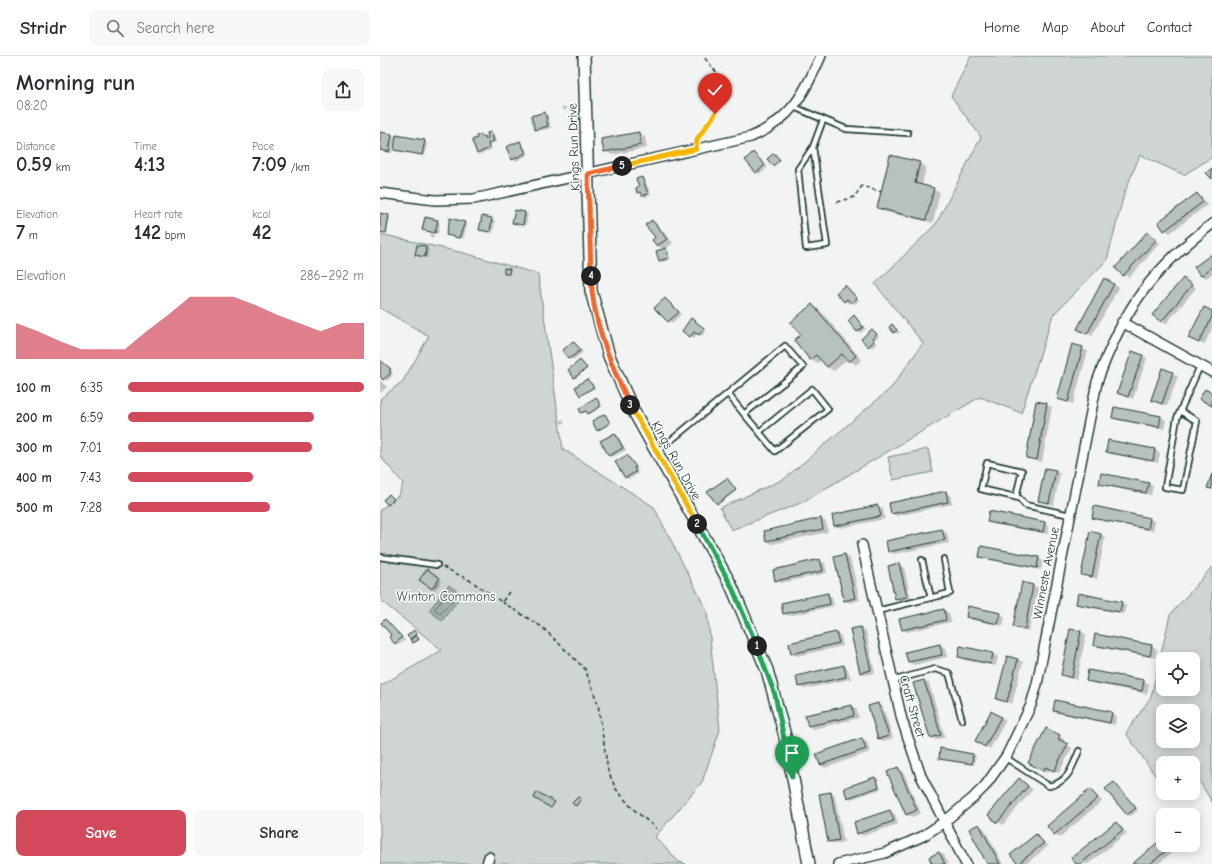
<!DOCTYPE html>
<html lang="en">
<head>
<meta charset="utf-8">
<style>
  :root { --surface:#fff; --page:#f7f7f7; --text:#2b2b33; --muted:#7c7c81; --line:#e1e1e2; --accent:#d1495b }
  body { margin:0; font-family:"Comic Neue",sans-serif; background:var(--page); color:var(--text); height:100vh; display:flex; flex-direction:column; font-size:15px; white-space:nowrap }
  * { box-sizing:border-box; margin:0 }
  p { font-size:13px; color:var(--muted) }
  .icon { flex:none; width:22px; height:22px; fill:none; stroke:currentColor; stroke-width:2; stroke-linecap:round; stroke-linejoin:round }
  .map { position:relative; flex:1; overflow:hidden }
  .side { display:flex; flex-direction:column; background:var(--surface); width:380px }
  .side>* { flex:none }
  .buttons { position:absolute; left:776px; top:596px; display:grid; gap:8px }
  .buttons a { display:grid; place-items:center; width:44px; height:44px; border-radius:8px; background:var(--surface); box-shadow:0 2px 10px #0003; font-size:20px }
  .pin { position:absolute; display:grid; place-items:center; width:34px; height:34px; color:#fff; margin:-41px -17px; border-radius:50% 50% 50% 0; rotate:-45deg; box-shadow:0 0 4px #0007 }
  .pin .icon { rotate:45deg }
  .km { position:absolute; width:20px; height:20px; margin:-10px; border-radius:50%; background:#222; color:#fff; font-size:11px; line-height:20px; text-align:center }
  .round { display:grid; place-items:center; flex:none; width:42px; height:42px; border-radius:8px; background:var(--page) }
  .head { display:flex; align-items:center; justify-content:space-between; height:68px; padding:0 16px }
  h1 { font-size:22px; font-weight:700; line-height:30px }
  .metrics { display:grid; grid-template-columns:repeat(3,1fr); gap:6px; height:68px; padding:4px 16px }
  .metrics div { display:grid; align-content:center }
  .metrics b { font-size:20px; font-weight:700 }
  .metrics small { font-size:11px; font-weight:400 }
  .metrics p { font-size:11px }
  .chart { height:112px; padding:8px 16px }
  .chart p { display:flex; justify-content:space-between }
  .chart svg { width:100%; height:72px; margin-top:4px; fill:var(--accent); opacity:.7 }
  .primary-button { display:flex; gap:8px; margin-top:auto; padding:8px 16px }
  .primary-button a { flex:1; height:46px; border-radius:8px; background:var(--accent); color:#fff; font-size:16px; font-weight:700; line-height:46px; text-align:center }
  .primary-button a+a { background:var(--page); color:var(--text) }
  ul { padding:0 16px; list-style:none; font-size:13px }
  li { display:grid; grid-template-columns:64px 48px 1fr; align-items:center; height:30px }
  li i { height:10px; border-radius:5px; background:var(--accent) }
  header { display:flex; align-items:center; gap:24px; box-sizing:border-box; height:56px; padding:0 20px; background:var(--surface); border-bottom:1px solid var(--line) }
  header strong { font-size:19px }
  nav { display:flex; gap:22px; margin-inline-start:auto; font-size:14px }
  .search { width:280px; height:36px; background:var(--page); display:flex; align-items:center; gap:10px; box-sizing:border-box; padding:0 14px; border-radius:8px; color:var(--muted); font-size:15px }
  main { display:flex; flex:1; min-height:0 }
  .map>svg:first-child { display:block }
  .green { fill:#ced5d3; stroke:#768984; fill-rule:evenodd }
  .water { fill:#a1adaa; stroke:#6d807b }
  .shadow { fill:#0003 }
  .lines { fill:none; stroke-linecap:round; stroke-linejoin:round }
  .shore { stroke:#536a63; stroke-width:1 }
  .building { fill:#b7c1bd; stroke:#1f3d34 }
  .service-casing { stroke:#1f3d34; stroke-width:8 }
  .minor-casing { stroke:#1f3d34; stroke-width:12 }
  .tertiary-casing { stroke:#1f3d34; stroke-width:14 }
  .path { stroke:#1f3d34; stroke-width:1.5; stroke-dasharray:4 3; stroke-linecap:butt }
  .service { stroke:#fff; stroke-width:4.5 }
  .minor { stroke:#fff; stroke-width:9 }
  .tertiary { stroke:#fff; stroke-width:11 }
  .split-1-casing { stroke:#fff; stroke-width:8 }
  .split-2-casing { stroke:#fff; stroke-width:8 }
  .split-3-casing { stroke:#fff; stroke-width:8 }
  .split-4-casing { stroke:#fff; stroke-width:8 }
  .split-5-casing { stroke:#fff; stroke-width:8 }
  .split-6-casing { stroke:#fff; stroke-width:8 }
  .split-1 { stroke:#22a559; stroke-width:5 }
  .split-2 { stroke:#22a559; stroke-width:5 }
  .split-3 { stroke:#f5b400; stroke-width:5 }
  .split-4 { stroke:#f0652b; stroke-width:5 }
  .split-5 { stroke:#f0652b; stroke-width:5 }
  .split-6 { stroke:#f5b400; stroke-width:5 }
  .labels { text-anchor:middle; stroke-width:3; stroke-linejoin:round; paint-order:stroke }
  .street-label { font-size:13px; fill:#1f3d34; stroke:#fff }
  .park-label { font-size:13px; fill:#425b54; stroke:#fff }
</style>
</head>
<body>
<header>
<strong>Stridr</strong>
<div class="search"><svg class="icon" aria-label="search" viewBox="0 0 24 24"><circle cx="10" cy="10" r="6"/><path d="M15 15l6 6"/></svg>Search here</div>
<nav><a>Home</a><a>Map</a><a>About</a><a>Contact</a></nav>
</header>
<main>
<section class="side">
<div class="head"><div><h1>Morning run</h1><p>08:20</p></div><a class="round"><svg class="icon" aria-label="share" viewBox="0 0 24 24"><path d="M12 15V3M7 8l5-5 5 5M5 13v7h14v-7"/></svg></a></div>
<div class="metrics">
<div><p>Distance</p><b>0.59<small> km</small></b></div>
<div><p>Time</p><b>4:13</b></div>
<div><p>Pace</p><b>7:09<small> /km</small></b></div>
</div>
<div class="metrics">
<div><p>Elevation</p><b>7<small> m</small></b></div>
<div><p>Heart rate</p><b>142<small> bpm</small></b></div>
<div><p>kcal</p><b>42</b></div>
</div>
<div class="chart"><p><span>Elevation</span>286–292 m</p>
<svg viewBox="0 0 160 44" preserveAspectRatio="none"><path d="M0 44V22L10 27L20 33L30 38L40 38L50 38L60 27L70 17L80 6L90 6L100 6L110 11L120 17L130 22L140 27L150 22L160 22V44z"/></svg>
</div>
<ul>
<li><b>100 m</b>6:35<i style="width:100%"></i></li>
<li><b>200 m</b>6:59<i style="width:79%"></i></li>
<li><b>300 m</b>7:01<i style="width:78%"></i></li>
<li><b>400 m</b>7:43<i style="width:53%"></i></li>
<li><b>500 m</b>7:28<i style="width:60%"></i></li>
</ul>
<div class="primary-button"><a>Save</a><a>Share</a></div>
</section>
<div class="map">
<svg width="832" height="808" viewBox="0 0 832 808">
  <rect width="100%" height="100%" fill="#f2f3f3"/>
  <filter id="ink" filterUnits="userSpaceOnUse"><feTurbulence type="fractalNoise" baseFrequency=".025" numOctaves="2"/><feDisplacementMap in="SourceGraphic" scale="8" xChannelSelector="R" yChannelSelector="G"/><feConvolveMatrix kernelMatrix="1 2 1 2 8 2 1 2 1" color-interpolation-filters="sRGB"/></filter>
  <g filter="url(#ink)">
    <!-- green -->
    <path class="green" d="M 591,0 L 832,0 L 832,101 L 804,119 L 760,99 L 744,138 L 727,204 L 673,259 L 641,357 L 600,341 L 421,447 L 351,474 L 340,452 L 404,423 L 511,332 L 543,287 L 495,228 L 556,168 L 601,81 L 571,40 Z
      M 0,178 L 84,197 L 158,218 L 183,393 L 274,451 L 327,555 L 340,674 L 322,726 L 275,781 L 299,806 L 306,808 L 0,808 L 0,630 L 62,594 L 0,544 L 0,454 L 19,439 L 23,427 L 0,400 L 0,343 L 23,325 L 49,280 L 0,252 Z
      M 548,393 L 553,416 L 513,424 L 508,401 Z
      M 832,511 L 832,746 L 818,723 L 813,725 L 813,707 L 783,707 L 783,731 L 746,677 L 771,641 L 790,559 ZM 783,603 L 813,603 L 813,633 L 783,633 ZM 783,655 L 813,655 L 813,685 L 783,685 Z"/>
    <!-- water -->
    <path class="water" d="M 69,529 L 82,539 L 62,565 L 49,554 Z"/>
    <!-- shadow -->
    <path class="shadow" d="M 182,51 L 186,51 L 186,54 L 182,54 Z
      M 165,57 L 168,59 L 171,72 L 159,75 L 156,73 Z
      M 0,77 L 15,80 L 12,97 L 0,95 Z
      M 111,77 L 114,79 L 116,86 L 110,88 L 112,93 L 101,99 L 98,98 L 93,85 L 98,83 L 101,79 L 108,83 Z
      M 258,77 L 265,81 L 267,92 L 232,99 L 225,95 Z
      M 44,85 L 47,87 L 45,100 L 15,93 Z
      M 140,86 L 143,88 L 148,99 L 136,105 L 133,103 Z
      M 373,98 L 388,111 L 380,118 L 366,104 Z
      M 511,100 L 540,107 L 546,111 L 542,130 L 560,136 L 553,167 L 505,156 L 499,152 Z
      M 262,122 L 265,124 L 271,139 L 266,141 L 258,136 Z
      M 817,139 L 822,141 L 827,149 L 790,177 L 785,174 Z
      M 145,157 L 148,158 L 146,170 L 133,167 Z
      M 0,161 L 10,161 L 7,177 L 0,175 Z
      M 102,161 L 115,165 L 113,177 L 100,174 Z
      M 57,165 L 60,167 L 58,178 L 43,174 Z
      M 272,165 L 278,169 L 293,187 L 285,193 L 289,195 L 290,204 L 283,206 L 280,204 L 285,194 L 278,190 L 273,184 L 276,181 Z
      M 84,167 L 87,169 L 83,183 L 67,179 Z
      M 51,177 L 54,179 L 54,182 L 50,181 Z
      M 767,177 L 780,187 L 749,222 L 736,212 Z
      M 46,191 L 49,193 L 47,202 L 36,199 Z
      M 832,199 L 832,218 L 826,222 L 821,219 Z
      M 803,223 L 816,232 L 786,268 L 774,259 Z
      M 725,224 L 739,231 L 712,280 L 698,272 Z
      M 465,230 L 479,244 L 475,248 L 470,245 L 468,247 L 465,245 L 458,237 Z
      M 285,243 L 301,258 L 292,267 L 276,252 Z
      M 432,249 L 439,253 L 482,304 L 476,309 L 468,303 L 454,315 L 447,311 L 441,304 L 438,307 L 431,303 L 422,279 Z
      M 832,256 L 832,273 L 824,289 L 810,281 Z
      M 475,261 L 486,273 L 480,277 L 477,275 Z
      M 314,265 L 326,274 L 322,280 L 318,277 L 314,282 L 303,274 Z
      M 512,270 L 520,276 L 518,278 L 515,276 Z
      M 492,274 L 499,280 L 494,285 L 497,287 L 492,292 L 489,290 Z
      M 193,287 L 203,296 L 193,304 L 183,295 Z
      M 693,289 L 708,295 L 693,348 L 678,343 Z
      M 763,300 L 767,302 L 753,343 L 739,337 Z
      M 0,305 L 13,316 L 11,317 L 13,319 L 7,325 L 0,317 Z
      M 201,306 L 207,313 L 196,322 L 195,321 Z
      M 783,313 L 798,320 L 787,350 L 772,344 Z
      M 0,324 L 7,331 L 0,337 Z
      M 210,327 L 212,327 L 215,332 L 201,339 Z
      M 217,343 L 221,351 L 210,358 L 207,355 L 202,357 L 200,353 Z
      M 657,346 L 672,351 L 662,406 L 647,401 Z
      M 735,352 L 781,361 L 786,364 L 784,373 L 738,364 L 733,361 Z
      M 226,360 L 230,368 L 219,374 L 218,374 Z
      M 183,363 L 185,367 L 182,368 L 179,365 Z
      M 235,378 L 238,380 L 246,394 L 233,401 L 230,399 Z
      M 729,385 L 775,394 L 780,397 L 778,407 L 732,398 L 727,395 Z
      M 247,400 L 258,413 L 256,414 L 258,418 L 249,423 L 246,421 Z
      M 675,415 L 680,418 L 674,449 L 664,447 L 659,445 Z
      M 348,424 L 356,435 L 339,448 L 338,447 Z
      M 720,427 L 768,428 L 773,430 L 771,439 L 725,430 Z
      M 565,436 L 570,439 L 572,448 L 517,460 L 512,457 Z
      M 10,440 L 14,444 L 9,449 L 8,448 Z
      M 498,450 L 503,453 L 505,463 L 460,472 L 455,469 Z
      M 715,452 L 770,463 L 775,466 L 773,475 L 718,464 L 713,461 Z
      M 441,463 L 446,466 L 448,476 L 392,488 L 387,485 Z
      M 608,465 L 665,467 L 669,470 L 668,478 L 613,468 Z
      M 562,474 L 567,477 L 569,487 L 514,498 L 509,495 Z
      M 721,478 L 725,481 L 717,523 L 702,518 Z
      M 465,499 L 470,502 L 480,544 L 470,547 L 465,544 Z
      M 601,501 L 658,502 L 663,505 L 661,514 L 605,503 Z
      M 440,505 L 445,507 L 447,517 L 401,527 L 396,524 Z
      M 519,508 L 524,511 L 531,543 L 521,545 L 516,542 Z
      M 50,516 L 62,525 L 55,534 L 52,533 Z
      M 653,530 L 658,532 L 649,575 L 634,570 Z
      M 447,538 L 452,541 L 454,550 L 409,560 L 404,557 Z
      M 741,547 L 746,549 L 744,558 L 702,550 L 697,548 Z
      M 564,554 L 569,557 L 571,566 L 527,576 L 523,573 Z
      M 620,558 L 625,561 L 623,570 L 592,564 L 587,561 Z
      M 5,564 L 25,584 L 19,589 L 16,587 Z
      M 481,572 L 486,575 L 495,617 L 486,619 L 481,616 Z
      M 34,575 L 40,584 L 35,587 L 28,580 Z
      M 701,576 L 706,578 L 697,624 L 682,619 Z
      M 456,577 L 461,580 L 463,590 L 417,600 L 412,597 Z
      M 714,588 L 772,590 L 777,593 L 775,602 L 719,591 Z
      M 560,589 L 565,592 L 567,601 L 534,609 L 529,606 Z
      M 581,592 L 613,598 L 618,601 L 616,610 L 584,604 L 579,601 Z
      M 638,604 L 643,606 L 632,648 L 617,642 Z
      M 464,610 L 468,613 L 471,623 L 424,633 L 419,630 Z
      M 709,615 L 764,625 L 769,628 L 767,638 L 712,627 L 707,625 Z
      M 544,625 L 549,627 L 565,681 L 556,684 L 551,681 Z
      M 498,648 L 503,651 L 513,682 L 503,685 L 498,682 Z
      M 471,650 L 476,652 L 479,662 L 433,673 L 429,670 Z
      M 674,655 L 732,657 L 736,660 L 735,669 L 679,657 Z
      M 611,657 L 626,664 L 610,693 L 596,685 Z
      M 667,674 L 684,683 L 683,687 L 692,692 L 679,717 L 670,713 L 668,717 L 649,707 Z
      M 482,683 L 487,686 L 490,696 L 445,712 L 441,709 Z
      M 593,698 L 596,700 L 594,709 L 560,702 Z
      M 518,712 L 523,715 L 541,757 L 532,761 L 527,758 Z
      M 495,722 L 498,723 L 501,733 L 471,743 L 468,741 Z
      M 640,724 L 653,733 L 623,769 L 609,759 Z
      M 734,727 L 758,754 L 751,760 L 748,758 Z
      M 710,734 L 722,745 L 680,781 L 675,778 L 668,770 Z
      M 450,737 L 455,740 L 464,786 L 454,788 L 449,785 Z
      M 510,756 L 515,758 L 518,768 L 483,780 L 478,777 Z
      M 736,767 L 747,777 L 708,808 L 697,808 Z
      M 599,769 L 604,772 L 623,808 L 608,808 Z
      M 656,779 L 668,790 L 646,808 L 638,808 Z
      M 783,783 L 783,789 L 791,789 L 795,794 L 778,808 L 753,808 Z
      M 559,797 L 564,799 L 568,808 L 554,808 Z"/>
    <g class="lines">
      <!-- shore -->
      <path class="shore" d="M 69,536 L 71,536 L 76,541 L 60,558 L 55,553 Z"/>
    </g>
    <!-- building -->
    <path class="building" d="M 165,56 L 168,70 L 155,74 L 151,60 Z
      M 0,76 L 12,78 L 9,96 L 0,94 Z
      M 111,76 L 114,85 L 108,87 L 109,92 L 97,98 L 92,84 L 97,82 L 96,80 L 101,78 L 102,81 L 105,80 L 106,83 L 108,82 L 107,77 Z
      M 259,76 L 261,89 L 224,96 L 221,83 Z
      M 16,79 L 45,84 L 42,99 L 14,94 Z
      M 140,85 L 146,97 L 132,104 L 126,91 Z
      M 373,96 L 385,109 L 376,117 L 365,104 Z
      M 394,97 L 400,104 L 393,110 L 387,103 Z
      M 510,99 L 540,106 L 535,127 L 554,132 L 546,164 L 497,152 Z
      M 832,112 L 832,123 L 826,117 Z
      M 262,121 L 268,138 L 262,140 L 260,136 L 257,137 L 256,132 L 259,130 L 256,123 Z
      M 817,137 L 823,146 L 784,175 L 778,166 Z
      M 135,154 L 145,156 L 143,169 L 132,167 Z
      M 0,157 L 9,159 L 6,177 L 0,176 Z
      M 102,160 L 112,162 L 110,176 L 99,174 Z
      M 45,161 L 58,164 L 55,177 L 42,174 Z
      M 70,162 L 85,166 L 79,182 L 66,179 Z
      M 272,164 L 287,183 L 277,190 L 272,184 L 275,181 L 265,169 Z
      M 767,176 L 776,184 L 743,220 L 735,212 Z
      M 37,189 L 46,190 L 45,201 L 35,199 Z
      M 286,192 L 288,202 L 279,205 L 276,195 Z
      M 832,198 L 832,211 L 821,220 L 814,211 Z
      M 124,212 L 130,213 L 129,218 L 124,218 Z
      M 724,222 L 734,228 L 707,278 L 697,273 Z
      M 803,222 L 812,229 L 781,266 L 772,259 Z
      M 465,229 L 477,242 L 471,247 L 467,243 L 464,246 L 456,237 Z
      M 285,242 L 299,256 L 288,266 L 274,252 Z
      M 432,248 L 476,300 L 469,306 L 462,298 L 447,311 L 436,299 L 430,304 L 414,284 L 421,279 L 410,267 Z
      M 824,251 L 832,255 L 832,261 L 819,287 L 808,282 Z
      M 474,259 L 483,271 L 477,276 L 468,265 Z
      M 311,262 L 324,272 L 319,279 L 314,276 L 310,281 L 302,275 Z
      M 512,268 L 517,274 L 514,277 L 509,271 Z
      M 492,273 L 497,278 L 492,283 L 494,285 L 488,291 L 481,283 Z
      M 193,285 L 201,294 L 189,303 L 182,295 Z
      M 692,288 L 703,291 L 688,346 L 677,343 Z
      M 752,295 L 763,299 L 748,341 L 737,337 Z
      M 0,304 L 11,313 L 9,315 L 11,317 L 3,324 L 0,320 Z
      M 200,304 L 207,312 L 194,322 L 188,314 Z
      M 782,312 L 793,316 L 782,348 L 771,344 Z
      M 207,323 L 214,331 L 200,340 L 195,331 Z
      M 825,333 L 832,337 L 832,350 L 819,343 Z
      M 216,341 L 221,350 L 208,358 L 206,355 L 201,357 L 199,353 Z
      M 656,345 L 667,347 L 657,404 L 646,402 Z
      M 734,351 L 781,360 L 779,371 L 732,362 Z
      M 225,358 L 230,367 L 217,375 L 212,365 Z
      M 235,377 L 243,392 L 229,400 L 220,385 Z
      M 728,384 L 775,393 L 773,405 L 726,396 Z
      M 247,399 L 256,411 L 254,412 L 256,416 L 245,422 L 235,406 Z
      M 665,412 L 676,414 L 669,447 L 658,445 Z
      M 721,417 L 769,427 L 766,437 L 719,428 Z
      M 832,418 L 832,433 L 827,432 Z
      M 347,422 L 356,434 L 337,448 L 327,436 Z
      M 566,435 L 568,446 L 511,458 L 509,447 Z
      M 9,438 L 14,443 L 8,449 L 3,444 Z
      M 498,449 L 501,460 L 454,470 L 452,459 Z
      M 714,450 L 770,462 L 768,473 L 712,462 Z
      M 609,455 L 665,466 L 663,476 L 607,466 Z
      M 441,462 L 443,473 L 386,485 L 384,475 Z
      M 562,473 L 565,484 L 508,496 L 506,485 Z
      M 710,475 L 721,478 L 712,521 L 701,519 Z
      M 601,490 L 659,501 L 657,512 L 599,501 Z
      M 465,498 L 475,542 L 464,545 L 454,501 Z
      M 440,503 L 443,515 L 395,525 L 393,514 Z
      M 519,507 L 527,541 L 515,543 L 508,510 Z
      M 47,513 L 60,522 L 52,533 L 39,524 Z
      M 642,526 L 653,529 L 645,573 L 633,571 Z
      M 448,537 L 450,548 L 403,558 L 401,547 Z
      M 698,537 L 742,546 L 740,556 L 696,548 Z
      M 588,550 L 621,557 L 618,568 L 586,561 Z
      M 564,553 L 566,564 L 522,574 L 519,563 Z
      M 5,563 L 22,581 L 15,588 L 9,581 L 11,579 L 1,567 Z
      M 481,571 L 491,614 L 480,617 L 470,573 Z
      M 690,573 L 701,575 L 692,622 L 681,619 Z
      M 34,574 L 37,578 L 30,583 L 27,580 Z
      M 456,576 L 459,587 L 411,598 L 409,587 Z
      M 715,578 L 772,589 L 770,600 L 713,589 Z
      M 36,579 L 39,583 L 33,587 L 30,584 Z
      M 560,588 L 562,599 L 528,606 L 525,596 Z
      M 580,590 L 613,597 L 611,608 L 578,601 Z
      M 627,600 L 638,603 L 627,646 L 616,643 Z
      M 464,609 L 466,621 L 418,631 L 416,620 Z
      M 708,614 L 764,624 L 762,635 L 706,625 Z
      M 544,624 L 561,679 L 550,682 L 533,627 Z
      M 675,644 L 732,656 L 730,667 L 673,655 Z
      M 498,647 L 509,680 L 498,683 L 488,650 Z
      M 472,649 L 474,660 L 428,670 L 425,659 Z
      M 611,655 L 621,661 L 605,691 L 595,685 Z
      M 666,672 L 680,679 L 678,683 L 688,688 L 674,715 L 665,711 L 663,715 L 648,707 Z
      M 482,682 L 486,693 L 440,709 L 436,698 Z
      M 560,692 L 593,698 L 592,708 L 559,703 Z
      M 518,711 L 537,754 L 526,759 L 507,716 Z
      M 495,721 L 499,731 L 467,742 L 464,732 Z
      M 639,722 L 648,730 L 617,767 L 608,759 Z
      M 734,726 L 756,752 L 747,759 L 725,733 Z
      M 710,733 L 718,742 L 674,779 L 667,770 Z
      M 157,736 L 175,746 L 171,752 L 154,742 Z
      M 451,736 L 459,784 L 448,786 L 439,738 Z
      M 198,741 L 201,743 L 196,750 L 192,747 Z
      M 510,754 L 514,765 L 477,778 L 474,766 Z
      M 736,766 L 743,774 L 700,808 L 696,808 L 691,802 Z
      M 599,768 L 620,808 L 607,808 L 589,773 Z
      M 656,778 L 664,787 L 638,808 L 630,799 Z
      M 783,782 L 783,789 L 791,791 L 770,808 L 752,808 Z
      M 559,796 L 565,808 L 552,808 L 549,801 Z"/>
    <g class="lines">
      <!-- service casing -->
      <g class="service-casing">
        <path id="service" d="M 414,51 L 466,73 L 528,77
          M 433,91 L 418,113 L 426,192 L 447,189 L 433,91 L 443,64
          M 800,355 L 817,365 L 803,434 L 785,431 L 797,362 L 820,310
          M 364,358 L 395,395 L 448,353 L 432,333 L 379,376
          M 277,396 L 405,290 L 423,311 L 364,358 L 348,338
          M 636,441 L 642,415 L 607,407 L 601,433 L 639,442 L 645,449 L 690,459
          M 0,501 L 57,509
          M 542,504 L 551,542
          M 497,555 L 570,537 L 564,503
          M 512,625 L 555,613 L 569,617 L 582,664
          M 626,702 L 669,730 C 689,726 692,711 699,695"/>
      </g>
      <!-- minor casing -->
      <g class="minor-casing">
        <path id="minor" d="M 0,137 L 55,144 L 94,143 L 371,81 C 412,63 424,38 441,0
          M 742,266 L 832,316
          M 482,489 L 522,664 L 541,720 L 586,808
          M 107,808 L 109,801
          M 458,808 L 505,797 L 543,780 L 564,766 L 593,742 L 605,730 L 627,699 L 651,649 L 657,628 L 717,326 C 743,254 770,215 832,168"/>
      </g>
      <!-- tertiary casing -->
      <g class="tertiary-casing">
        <path id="tertiary" d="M 204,0 L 211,235 L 229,300 L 253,354 L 351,529 L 387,614 L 405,680 L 429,808"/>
      </g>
      <!-- path -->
      <path class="path" d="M 317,84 L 340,50 L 342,23 L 323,0
        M 457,146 L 474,141 L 482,130 L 501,136
        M 63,511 L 91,525 L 122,546 L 129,536
        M 122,546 L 162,571 L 205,613 L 218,648 L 228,715 L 236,733 L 252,752 L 277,773"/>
      <!-- service -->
      <use href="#service" class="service"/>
      <!-- minor -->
      <use href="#minor" class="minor"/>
      <!-- tertiary -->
      <use href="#tertiary" class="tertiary"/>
    </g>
  </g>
  <g class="lines" filter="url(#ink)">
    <!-- split-1 casing -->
    <g class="split-1-casing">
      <path id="split-1" d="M 377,590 L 395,639 L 412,721"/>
    </g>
    <!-- split-2 casing -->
    <g class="split-2-casing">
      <path id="split-2" d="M 317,468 L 351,529 L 377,590"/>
    </g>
    <!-- split-3 casing -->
    <g class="split-3-casing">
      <path id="split-3" d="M 250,349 L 317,468"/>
    </g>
    <!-- split-4 casing -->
    <g class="split-4-casing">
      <path id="split-4" d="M 211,220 C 212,265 231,309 250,349"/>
    </g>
    <!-- split-5 casing -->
    <g class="split-5-casing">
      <path id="split-5" d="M 211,220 L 208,118 L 242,110"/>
    </g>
    <!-- split-6 casing -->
    <g class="split-6-casing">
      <path id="split-6" d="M 242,110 L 316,93 L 317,83 L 335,58"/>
    </g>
    <!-- split-1 -->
    <use href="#split-1" class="split-1"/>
    <!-- split-2 -->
    <use href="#split-2" class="split-2"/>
    <!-- split-3 -->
    <use href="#split-3" class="split-3"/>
    <!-- split-4 -->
    <use href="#split-4" class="split-4"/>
    <!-- split-5 -->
    <use href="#split-5" class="split-5"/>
    <!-- split-6 -->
    <use href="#split-6" class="split-6"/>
  </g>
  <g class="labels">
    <!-- street labels -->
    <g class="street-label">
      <text transform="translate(193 91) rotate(-92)" y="5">Kings Run Drive</text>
      <text transform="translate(297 404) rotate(61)" y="5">Kings Run Drive</text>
      <text transform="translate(665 517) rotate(-79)" y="5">Winneste Avenue</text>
      <text transform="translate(533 650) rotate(74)" y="5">Craft Street</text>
    </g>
    <!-- park labels -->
    <g class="park-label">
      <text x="66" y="545">Winton Commons</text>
    </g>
  </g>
</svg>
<div class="buttons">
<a><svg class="icon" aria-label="locate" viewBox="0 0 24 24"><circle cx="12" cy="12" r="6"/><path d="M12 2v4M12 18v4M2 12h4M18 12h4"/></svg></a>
<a><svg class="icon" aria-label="layers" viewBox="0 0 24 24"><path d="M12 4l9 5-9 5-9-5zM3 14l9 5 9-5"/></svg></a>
<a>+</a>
<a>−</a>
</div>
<div class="pin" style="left:412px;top:721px;background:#1e9e55"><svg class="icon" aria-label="arrive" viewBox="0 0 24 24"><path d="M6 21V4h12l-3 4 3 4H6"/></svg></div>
<div class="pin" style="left:335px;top:58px;background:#d93025"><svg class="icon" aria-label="check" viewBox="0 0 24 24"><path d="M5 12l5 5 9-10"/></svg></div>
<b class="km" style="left:377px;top:590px">1</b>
<b class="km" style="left:317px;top:468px">2</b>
<b class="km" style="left:250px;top:349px">3</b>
<b class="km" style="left:211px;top:220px">4</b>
<b class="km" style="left:242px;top:110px">5</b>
</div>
</main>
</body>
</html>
